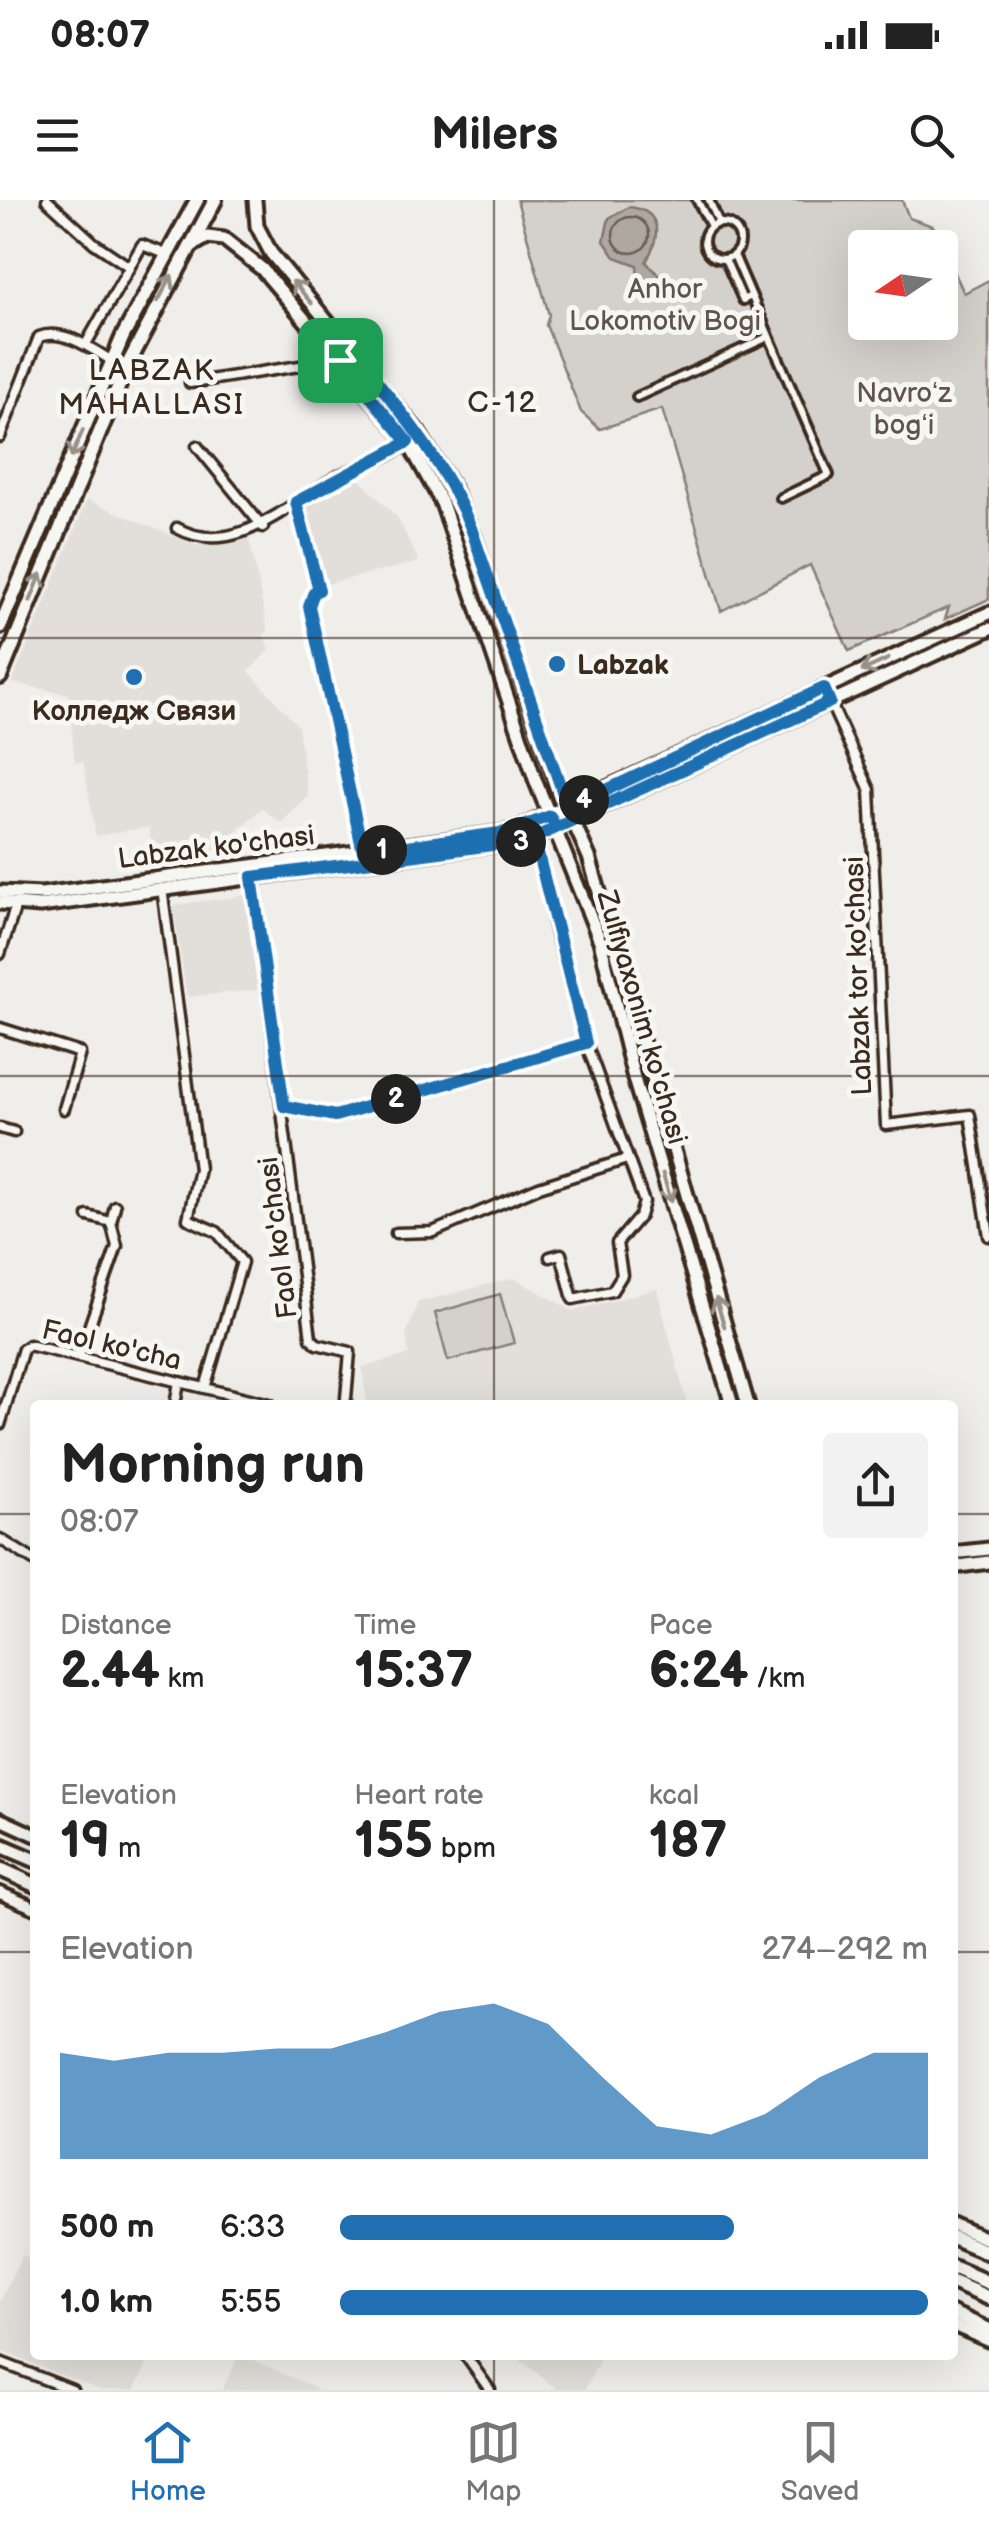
<!DOCTYPE html>
<html lang="en">
<head>
<meta charset="utf-8">
<style>
  :root { --surface:#fff; --page:#f2f2f2; --text:#222; --muted:#767676; --line:#e0e0e0; --accent:#1f6fb2 }
  body { margin:0; font-family:"Balsamiq Sans",sans-serif; background:var(--page); color:var(--text); height:100vh; display:flex; flex-direction:column; font-size:38px; white-space:nowrap }
  * { box-sizing:border-box; margin:0 }
  p { font-size:32px; color:var(--muted) }
  .icon { flex:none; width:55px; height:55px; fill:none; stroke:currentColor; stroke-width:2; stroke-linecap:round; stroke-linejoin:round }
  .map { position:relative; flex:1; overflow:hidden }
  .sheet { position:absolute; left:30px; top:1200px; width:928px; height:960px; display:flex; flex-direction:column; background:var(--surface); border-radius:10px; box-shadow:0 10px 40px #0002 }
  .sheet>* { flex:none }
  .needle { width:65px; rotate:257deg }
  .buttons { position:absolute; left:848px; top:30px; display:grid; gap:20px }
  .buttons a { display:grid; place-items:center; width:110px; height:110px; border-radius:10px; background:var(--surface); box-shadow:0 10px 40px #0002; font-size:50px }
  .pin { position:absolute; display:grid; place-items:center; width:85px; height:85px; color:#fff; margin:-42px; border-radius:20px; box-shadow:0 5px 15px #0006 }
  .km { position:absolute; width:50px; height:50px; margin:-25px; border-radius:50%; background:#222; color:#fff; font-size:28px; line-height:50px; text-align:center }
  .round { display:grid; place-items:center; flex:none; width:105px; height:105px; border-radius:10px; background:var(--page) }
  .head { display:flex; align-items:center; justify-content:space-between; height:170px; padding:0 30px }
  h1 { font-size:55px; font-weight:600; line-height:75px }
  .metrics { display:grid; grid-template-columns:repeat(3,1fr); gap:15px; height:170px; padding:10px 30px }
  .metrics div { display:grid; align-content:center }
  .metrics b { font-size:50px; font-weight:600 }
  .metrics small { font-size:28px; font-weight:400 }
  .metrics p { font-size:28px }
  .chart { height:280px; padding:20px 30px }
  .chart p { display:flex; justify-content:space-between }
  .chart svg { width:100%; height:180px; margin-top:10px; fill:var(--accent); opacity:.7 }
  ul { padding:0 30px; list-style:none; font-size:32px }
  li { display:grid; grid-template-columns:160px 120px 1fr; align-items:center; height:75px }
  li i { height:25px; border-radius:12px; background:var(--accent) }
  .status { display:flex; justify-content:space-between; align-items:center; height:70px; padding:0 50px; background:var(--surface); direction:ltr }
  .status svg { height:28px; fill:currentColor }
  header { display:flex; justify-content:space-between; align-items:center; height:130px; padding:0 30px; background:var(--surface); font-size:45px; font-weight:600 }
  .tab-bar { display:flex; justify-content:space-around; align-items:center; height:140px; border-top:2px solid var(--line); background:var(--surface); font-size:28px; color:var(--muted) }
  .tab-bar a { display:grid; justify-items:center; gap:5px }
  .tab-bar .on { color:var(--accent) }
  .map>svg:first-child { display:block }
  .built { fill:#e2dfdb }
  .green { fill:#d4d1cc; stroke:#887e75; stroke-width:2.5; fill-rule:evenodd }
  .water { fill:#afa8a1; stroke:#81766d; stroke-width:2.5 }
  .lines { fill:none; stroke-linecap:round; stroke-linejoin:round }
  .shore { stroke:#695c52; stroke-width:2.5 }
  .pedestrian-casing { stroke:#3b2a1e; stroke-width:14 }
  .minor-casing { stroke:#3b2a1e; stroke-width:15 }
  .tertiary-casing { stroke:#3b2a1e; stroke-width:18 }
  .secondary-casing { stroke:#3b2a1e; stroke-width:19 }
  .primary-casing { stroke:#3b2a1e; stroke-width:20 }
  .pedestrian { stroke:#f6f6f2; stroke-width:6 }
  .minor { stroke:#f6f6f2; stroke-width:8 }
  .tertiary { stroke:#f6f6f2; stroke-width:10 }
  .secondary { stroke:#f6f6f2; stroke-width:11 }
  .primary { stroke:#f6f6f2; stroke-width:12 }
  .oneway { stroke:#989088 }
  .route-casing { stroke:#fff; stroke-width:20 }
  .route { stroke:#1f6fb2; stroke-width:12 }
  .grid { fill:none; stroke:#3b2a1e; stroke-width:2.5; stroke-opacity:0.55 }
  .poi-dot { fill:#1f6fb2; stroke:#f6f6f2; stroke-width:4 }
  .labels { text-anchor:middle; stroke-width:10; stroke-linejoin:round; paint-order:stroke }
  .park-label { font-size:28px; fill:#61544a; stroke:#f6f6f2 }
  .poi-label { font-size:28px; font-weight:bold; fill:#3b2a1e; stroke:#f6f6f2; text-anchor:start }
  .street-label { font-size:28px; fill:#3b2a1e; stroke:#f6f6f2 }
  .neighbourhood-label { font-size:30px; letter-spacing:2.5px; fill:#3b2a1e; stroke:#f6f6f2 }
</style>
</head>
<body>
<div class="status"><b>08:07</b><svg viewBox="0 0 49 12"><path d="M0 12V9h3v3zM5 12V6h3v6zM10 12V3h3v9zM15 12V0h3v12zM26 1h20v11H26zM47 4h2v5h-2z"/></svg></div>
<header><svg class="icon" aria-label="menu" viewBox="0 0 24 24"><path d="M4 6h16M4 12h16M4 18h16"/></svg>Milers<svg class="icon" aria-label="search" viewBox="0 0 24 24"><circle cx="10" cy="10" r="6"/><path d="M15 15l6 6"/></svg></header>
<div class="map">
<svg width="989" height="2190" viewBox="0 0 989 2190">
  <rect width="100%" height="100%" fill="#efeeea"/>
  <filter id="ink" filterUnits="userSpaceOnUse"><feTurbulence type="fractalNoise" baseFrequency=".01" numOctaves="2"/><feDisplacementMap in="SourceGraphic" scale="20" xChannelSelector="R" yChannelSelector="G"/><feConvolveMatrix kernelMatrix="1 2 1 2 8 2 1 2 1" color-interpolation-filters="sRGB"/></filter>
  <g filter="url(#ink)">
    <!-- built -->
    <path class="built" d="M 357,277 L 398,318 L 419,362 L 322,385 L 306,303 Z
      M 87,300 L 195,345 L 248,333 L 268,432 L 263,435 L 270,449 L 249,471 L 298,526 L 308,597 L 281,623 L 262,608 L 212,654 L 154,661 L 149,627 L 96,636 L 83,561 L 75,563 L 68,494 L 12,483 Z
      M 250,695 L 264,789 L 187,797 L 173,705 Z
      M 514,1078 L 573,1111 L 657,1089 L 687,1205 L 367,1205 L 362,1167 L 409,1155 L 406,1135 L 418,1102 Z
      M 22,2055 L 35,2060 L 35,2155 L 147,2155 L 147,2165 L 134,2190 L 100,2190 L 0,2151 L 0,2101 Z
      M 239,2155 L 242,2155 L 319,2190 L 222,2190 Z
      M 514,2155 L 602,2155 L 585,2190 L 558,2190 Z"/>
    <!-- green -->
    <path class="green" d="M 517,0 L 902,0 L 909,18 L 933,26 L 964,93 L 989,80 L 989,399 L 945,419 L 949,407 L 849,451 L 810,365 L 721,411 L 662,209 L 600,229 L 581,212 L 546,125 L 549,115 ZM 865,48 L 940,48 L 940,122 L 865,122 Z
      M 500,1094 L 514,1143 L 448,1161 L 435,1113 Z"/>
    <!-- water -->
    <path class="water" d="M 629,7 C 665,11 659,39 646,62 L 660,76 L 652,92 L 638,88 L 637,65 L 615,57 L 604,41 L 609,18 Z"/>
    <g class="lines">
      <!-- shore -->
      <path class="shore" d="M613 35a18 18 0 1 1 36 0a18 18 0 1 1-36 0Z"/>
      <!-- pedestrian casing -->
      <g class="pedestrian-casing">
        <path id="pedestrian" d="M 697,0 L 711,26
          M 709,0 L 719,23
          M704 41a18 18 0 1 1 36 0a18 18 0 1 1-36 0Z
          M 734,55 L 829,275 L 781,298
          M 725,59 L 743,100 L 749,97
          M 637,197 L 768,137"/>
      </g>
      <!-- minor casing -->
      <g class="minor-casing">
        <path id="minor" d="M 47,0 L 94,43 L 128,66
          M 86,144 L 142,45 L 166,54
          M 190,183 L 338,160
          M 0,237 L 39,137 C 63,128 92,149 112,161
          M 197,246 L 263,327
          M 297,301 L 319,390 L 313,392 L 309,406 L 363,652
          M 177,328 C 235,360 290,302 338,276 C 360,265 390,259 408,242
          M 830,502 L 870,590 L 886,925 L 970,915 L 989,1036
          M 536,637 L 555,730 L 586,843 L 644,1002 L 640,1016 L 617,1043 L 622,1075 L 612,1091 L 573,1099 L 561,1054 L 550,1057
          M 252,676 L 311,1138 L 317,1144 L 350,1152 L 346,1198
          M 162,688 L 199,969 L 188,1019 L 217,1032 L 242,1062 L 205,1188
          M 0,754 L 17,702
          M 0,828 L 80,853 L 64,909
          M 284,906 L 335,917 L 586,843
          M 0,928 L 14,932
          M 88,1016 L 111,1022
          M 396,1033 L 433,1032 L 539,987 L 627,959
          M 79,1156 L 117,1046 L 111,1022 L 115,1006
          M 175,1205 L 179,1182
          M 0,1225 L 23,1149 L 29,1145 L 270,1204
          M 0,1339 L 35,1361
          M 465,2155 L 490,2190
          M 0,2162 L 72,2190"/>
      </g>
      <!-- tertiary casing -->
      <g class="tertiary-casing">
        <path id="tertiary" d="M 0,1619 L 35,1635
          M 0,1693 L 35,1708
          M 952,2125 L 989,2141"/>
      </g>
      <!-- secondary casing -->
      <g class="secondary-casing">
        <path id="secondary" d="M 255,0 L 257,26 L 271,53 L 418,232 L 453,288 L 474,336 L 558,587 L 589,657 L 748,1205
          M 190,47 L 207,37 L 224,39 L 262,69 L 408,242 L 442,303 L 536,582 L 600,741 L 635,882 L 732,1205
          M 0,692 L 42,694 L 513,631 L 989,413
          M 0,703 L 40,706 L 530,640 L 989,429
          M 952,1353 L 989,1349
          M 952,1367 L 989,1362
          M 952,2024 L 989,2040"/>
      </g>
      <!-- primary casing -->
      <g class="primary-casing">
        <path id="primary" d="M 0,427 L 123,136 L 197,0
          M 0,477 L 126,168 L 215,0
          M 0,1645 L 35,1660
          M 0,1669 L 35,1685
          M 952,2037 L 989,2053
          M 952,2067 L 989,2083
          M 952,2082 L 989,2098
          M 952,2113 L 989,2130"/>
      </g>
      <!-- pedestrian -->
      <use href="#pedestrian" class="pedestrian"/>
      <!-- minor -->
      <use href="#minor" class="minor"/>
      <!-- tertiary -->
      <use href="#tertiary" class="tertiary"/>
      <!-- secondary -->
      <use href="#secondary" class="secondary"/>
      <!-- primary -->
      <use href="#primary" class="primary"/>
    </g>
    <!-- one-way arrows -->
    <defs><path id="oneway-shaft" d="M-6 0H5M1.5-3L5.5 0L1.5 3" fill="none" stroke-width="1.6" stroke-linecap="round" stroke-linejoin="round" transform="scale(2.5)"/></defs>
    <g class="oneway">
      <use href="#oneway-shaft" transform="translate(165 88) rotate(-62)"/>
      <use href="#oneway-shaft" transform="translate(302 92) rotate(-130)"/>
      <use href="#oneway-shaft" transform="translate(77 244) rotate(113)"/>
      <use href="#oneway-shaft" transform="translate(36 387) rotate(-68)"/>
      <use href="#oneway-shaft" transform="translate(875 465) rotate(155)"/>
      <use href="#oneway-shaft" transform="translate(667 988) rotate(73)"/>
      <use href="#oneway-shaft" transform="translate(720 1112) rotate(-107)"/>
    </g>
  </g>
  <g class="lines" filter="url(#ink)">
    <!-- route casing -->
    <g class="route-casing">
      <path id="route" d="M 340,160 L 408,242 L 296,302 L 319,390 L 314,392 L 309,406 L 363,652 L 507,632 L 550,616 L 556,628 L 536,637 L 538,654 L 586,843 L 335,916 L 284,906 L 252,677 L 530,640 L 536,637 L 573,620 L 830,502 L 824,488 L 568,608 L 471,328 C 444,261 399,209 354,152 L 340,160"/>
    </g>
    <!-- route -->
    <use href="#route" class="route"/>
  </g>
  <!-- grid -->
  <path class="grid" d="M 494,0 L 494,1205M 0,438 L 989,438M 0,876 L 989,876M 0,1314 L 35,1314M 952,1314 L 989,1314M 0,1752 L 35,1752M 952,1752 L 989,1752M 494,2155 L 494,2190"/>
  <!-- markers -->
  <g class="poi-dot">
    <circle cx="557" cy="464" r="10"/>
    <circle cx="134" cy="477" r="10"/>
  </g>
  <g class="labels">
    <!-- park labels -->
    <g class="park-label">
      <text x="665" y="98">Anhor<tspan x="665" dy="32">Lokomotiv Bogi</tspan></text>
      <text x="904" y="202">Navroʻz<tspan x="904" dy="32">bogʻi</tspan></text>
    </g>
    <!-- poi labels -->
    <g class="poi-label">
      <text x="577" y="474">Labzak</text>
      <text x="134" y="520" text-anchor="middle">Колледж Связи</text>
    </g>
    <!-- street labels -->
    <g class="street-label">
      <text transform="translate(216 646) rotate(-7)" y="10">Labzak ko'chasi</text>
      <text transform="translate(857 776) rotate(-92)" y="10">Labzak tor ko'chasi</text>
      <text transform="translate(643 817) rotate(74)" y="10">Zulfiyaxonim ko'chasi</text>
      <text transform="translate(277 1038) rotate(-97)" y="10">Faol ko'chasi</text>
      <text transform="translate(112 1144) rotate(13)" y="10">Faol ko'cha</text>
    </g>
    <!-- neighbourhood labels -->
    <g class="neighbourhood-label">
      <text x="152" y="180">LABZAK<tspan x="152" dy="34">MAHALLASI</tspan></text>
      <text x="503" y="212">C-12</text>
    </g>
  </g>
</svg>
<div class="buttons">
<a><svg class="needle" viewBox="-14 -14 28 28"><path d="M0-13l5 13h-10z" fill="#e53935"/><path d="M0 13l5-13h-10z" fill="#767676"/></svg></a>
</div>
<div class="pin" style="left:340px;top:160px;background:#1e9e55"><svg class="icon" aria-label="arrive" viewBox="0 0 24 24"><path d="M6 21V4h12l-3 4 3 4H6"/></svg></div>
<b class="km" style="left:382px;top:650px">1</b>
<b class="km" style="left:396px;top:899px">2</b>
<b class="km" style="left:521px;top:642px">3</b>
<b class="km" style="left:584px;top:600px">4</b>
<section class="sheet">
<div class="head"><div><h1>Morning run</h1><p>08:07</p></div><a class="round"><svg class="icon" aria-label="share" viewBox="0 0 24 24"><path d="M12 15V3M7 8l5-5 5 5M5 13v7h14v-7"/></svg></a></div>
<div class="metrics">
<div><p>Distance</p><b>2.44<small> km</small></b></div>
<div><p>Time</p><b>15:37</b></div>
<div><p>Pace</p><b>6:24<small> /km</small></b></div>
</div>
<div class="metrics">
<div><p>Elevation</p><b>19<small> m</small></b></div>
<div><p>Heart rate</p><b>155<small> bpm</small></b></div>
<div><p>kcal</p><b>187</b></div>
</div>
<div class="chart"><p><span>Elevation</span>274–292 m</p>
<svg viewBox="0 0 160 44" preserveAspectRatio="none"><path d="M0 44V18L10 20L20 18L30 18L40 17L50 17L60 13L70 8L80 6L90 11L100 24L110 36L120 38L130 33L140 24L150 18L160 18V44z"/></svg>
</div>
<ul>
<li><b>500 m</b>6:33<i style="width:67%"></i></li>
<li><b>1.0 km</b>5:55<i style="width:100%"></i></li>
</ul>
</section>
</div>
<nav class="tab-bar">
<a class="on"><svg class="icon" aria-label="home" viewBox="0 0 24 24"><path d="M3 11l9-7 9 7M6 9v11h12V9"/></svg>Home</a>
<a><svg class="icon" aria-label="map" viewBox="0 0 24 24"><path d="M3 6l6-2 6 2 6-2v14l-6 2-6-2-6 2zM9 4v14M15 6v14"/></svg>Map</a>
<a><svg class="icon" aria-label="saved" viewBox="0 0 24 24"><path d="M7 4h10v16l-5-4-5 4z"/></svg>Saved</a>
</nav>
</body>
</html>
